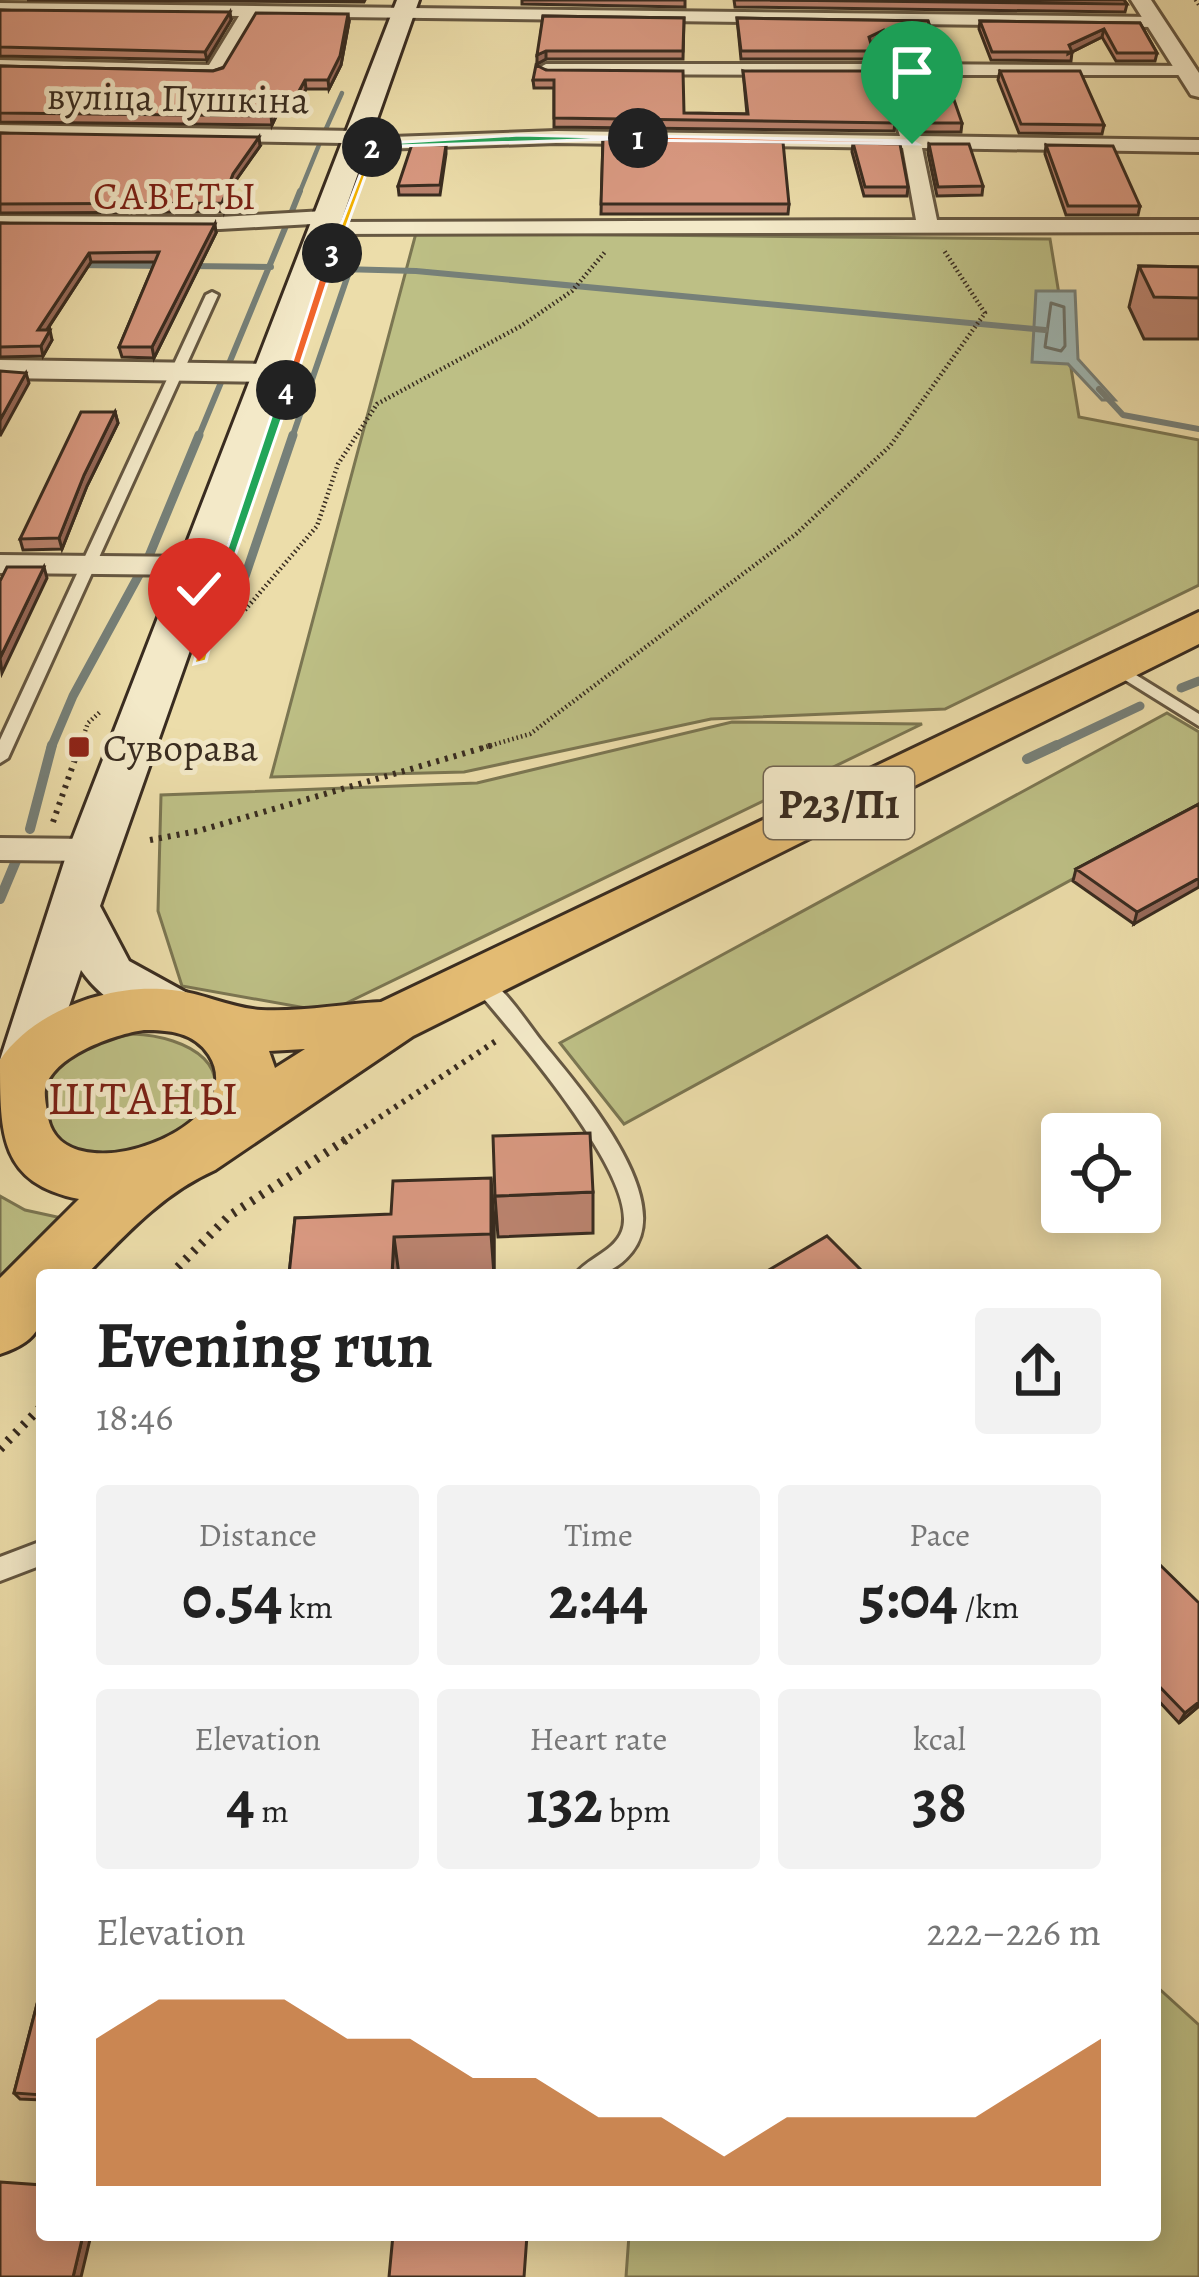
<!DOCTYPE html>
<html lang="en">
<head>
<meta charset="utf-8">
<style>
  :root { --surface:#fff; --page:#f2f2f2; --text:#222; --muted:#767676; --accent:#b45309 }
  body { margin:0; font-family:Alegreya,serif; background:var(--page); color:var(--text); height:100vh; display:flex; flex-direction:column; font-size:45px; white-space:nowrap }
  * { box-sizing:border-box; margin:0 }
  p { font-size:39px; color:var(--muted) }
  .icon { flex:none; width:66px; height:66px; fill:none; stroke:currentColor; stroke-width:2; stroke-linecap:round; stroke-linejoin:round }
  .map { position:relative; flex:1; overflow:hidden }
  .sheet { position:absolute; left:36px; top:1269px; width:1125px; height:972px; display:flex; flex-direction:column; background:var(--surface); border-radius:12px; box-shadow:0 6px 30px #0003 }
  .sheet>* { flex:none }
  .fabs { position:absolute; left:1041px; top:1113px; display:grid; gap:24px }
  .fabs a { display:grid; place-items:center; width:120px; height:120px; border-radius:12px; background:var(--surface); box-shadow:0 6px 30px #0003; font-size:60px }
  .pin { position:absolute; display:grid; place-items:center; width:102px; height:102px; color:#fff; margin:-123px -51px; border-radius:50% 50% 50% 0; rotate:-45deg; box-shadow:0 0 12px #0007 }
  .pin .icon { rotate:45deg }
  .km { position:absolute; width:60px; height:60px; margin:-30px; border-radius:50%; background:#222; color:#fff; font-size:33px; line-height:60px; text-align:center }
  .round { display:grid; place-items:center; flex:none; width:126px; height:126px; border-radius:12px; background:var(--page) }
  .summary { display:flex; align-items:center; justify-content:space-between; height:204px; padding:0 60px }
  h1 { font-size:66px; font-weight:700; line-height:90px }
  .figures { display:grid; grid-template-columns:repeat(3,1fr); gap:18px; height:204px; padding:12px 60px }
  .figures div { display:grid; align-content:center; border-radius:12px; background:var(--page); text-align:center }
  .figures b { font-size:60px; font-weight:700 }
  .figures small { font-size:33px; font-weight:400 }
  .figures p { font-size:33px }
  .chart { height:336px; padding:24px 60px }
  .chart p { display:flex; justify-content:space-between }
  .chart svg { width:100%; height:216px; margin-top:12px; fill:var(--accent); opacity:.7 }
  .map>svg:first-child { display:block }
  .green { fill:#bdbf85; stroke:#7b7652; stroke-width:3 }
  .water { fill:#9fb8b5; stroke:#768079; stroke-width:3 }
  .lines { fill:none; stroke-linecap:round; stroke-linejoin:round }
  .shore { stroke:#6c726a; stroke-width:3 }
  .stream-far3 { stroke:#768079; stroke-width:4.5 }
  .stream-far2 { stroke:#768079; stroke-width:6 }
  .stream-far1 { stroke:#768079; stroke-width:9 }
  .stream { stroke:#768079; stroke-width:10 }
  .service-casing { stroke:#665842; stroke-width:6 }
  .minor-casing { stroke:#665842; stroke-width:6 }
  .tertiary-casing { stroke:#665842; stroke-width:6 }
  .secondary-casing { stroke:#392c20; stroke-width:6 }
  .primary-casing { stroke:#392c20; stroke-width:6 }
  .path-far3 { stroke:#392c20; stroke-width:3; stroke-dasharray:1.5 3; stroke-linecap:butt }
  .path-far2 { stroke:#392c20; stroke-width:4.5; stroke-dasharray:1.5 3; stroke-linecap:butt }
  .path-far1 { stroke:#392c20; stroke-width:6; stroke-dasharray:3 6; stroke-linecap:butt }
  .path { stroke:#392c20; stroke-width:9; stroke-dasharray:3 8; stroke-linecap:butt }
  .service { fill:#f3e9c8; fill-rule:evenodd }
  .minor { fill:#f3e9c8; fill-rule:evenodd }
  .tertiary { fill:#f3e9c8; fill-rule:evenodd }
  .secondary { fill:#f3e9c8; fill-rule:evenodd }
  .primary { fill:#e6be75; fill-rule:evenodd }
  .wall { fill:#ba836e; stroke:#392c20; stroke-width:3 }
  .shaded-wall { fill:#976a5a; stroke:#392c20; stroke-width:3 }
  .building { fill:#d89880; stroke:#392c20; stroke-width:3 }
  .split-1 { fill:#f0652b; stroke:#fff; stroke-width:3 }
  .split-2 { fill:#22a559; stroke:#fff; stroke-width:3 }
  .split-3 { fill:#f5b400; stroke:#fff; stroke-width:3 }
  .split-4 { fill:#f0652b; stroke:#fff; stroke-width:3 }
  .split-5 { fill:#22a559; stroke:#fff; stroke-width:3 }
  .split-6 { fill:#f5b400; stroke:#fff; stroke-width:3 }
  .poi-dot { fill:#8f2418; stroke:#f3e9c8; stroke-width:4.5 }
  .labels { text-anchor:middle; stroke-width:10; stroke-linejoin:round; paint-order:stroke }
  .far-street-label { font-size:39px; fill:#392c20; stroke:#f3e9c8 }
  .far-neighbourhood-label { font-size:39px; letter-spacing:3px; fill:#7a1f14; stroke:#f3e9c8 }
  .far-poi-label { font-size:39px; fill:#392c20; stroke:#f3e9c8; text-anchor:start }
  .shield { fill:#f3e9c8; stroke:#716552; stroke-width:3 }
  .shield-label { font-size:42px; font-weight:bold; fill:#392c20 }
  .neighbourhood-label { font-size:48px; letter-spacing:3px; fill:#7a1f14; stroke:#f3e9c8 }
</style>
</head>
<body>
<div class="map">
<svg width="1199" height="2277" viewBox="0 0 1199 2277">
  <rect width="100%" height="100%" fill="#ecddaa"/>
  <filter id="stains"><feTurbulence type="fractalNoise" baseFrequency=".00167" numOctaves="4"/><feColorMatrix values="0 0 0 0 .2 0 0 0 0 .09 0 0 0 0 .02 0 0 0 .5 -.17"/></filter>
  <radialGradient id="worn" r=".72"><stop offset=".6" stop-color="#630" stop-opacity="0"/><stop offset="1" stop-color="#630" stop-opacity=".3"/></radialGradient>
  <!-- green -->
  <path class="green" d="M 416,233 L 1050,239 L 1079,417 L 1199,440 L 1199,585 L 945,709 L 711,719 L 464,772 L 271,777 Z
    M 1167,713 L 1199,732 L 1199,810 L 624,1124 L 560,1043 Z
    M 732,722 L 922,724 L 328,1012 L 182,986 L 158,911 L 161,795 L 477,783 Z
    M 133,1034 C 187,1036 248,1068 194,1123 C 188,1129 181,1139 174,1143 C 151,1154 114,1154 89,1159 L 45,1133 C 44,1121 40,1106 41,1095 C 46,1055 102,1040 133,1034 Z
    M 0,1196 L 25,1210 L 85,1223 L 0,1303 Z
    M 1155,1985 L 1199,2025 L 1199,2277 L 626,2277 L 629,2235 L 1155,2235 Z"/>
  <!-- water -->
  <path class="water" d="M 1036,291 L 1075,291 L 1078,359 L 1115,400 L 1102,400 L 1068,364 L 1032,362 Z"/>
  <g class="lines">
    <!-- shore -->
    <path class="shore" d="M 1051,303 L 1064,307 L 1065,346 L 1061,351 L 1045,347 Z"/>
    <!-- stream-far3 -->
    <path class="stream-far3" d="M 325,131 L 342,93
      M 299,194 L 321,140"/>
    <!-- stream-far2 -->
    <path class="stream-far2" d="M 292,211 L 300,191
      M 74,265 L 168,266
      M 188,266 L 271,267
      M 341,269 L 416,271 L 1045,330
      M 228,366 L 288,221
      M 1099,389 L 1123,415 L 1199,429
      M 198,438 L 222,380
      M 292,438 L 350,269"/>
    <!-- stream-far1 -->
    <path class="stream-far1" d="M 149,556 L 199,435
      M 237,600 L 293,435
      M 1181,688 L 1199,681
      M 51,748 L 73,696 L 140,573
      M 1051,748 L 1140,706"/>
    <!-- stream -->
    <path class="stream" d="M 1027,759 L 1057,745
      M 30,829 L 52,745
      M 0,899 L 18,856"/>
    <!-- service casing -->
    <g class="service-casing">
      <path id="service" d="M 212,292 L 218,295 L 8,758 L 0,763 L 0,740 L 206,295 Z
        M 1115,662 L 1199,714 L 1199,726 L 1109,670 L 1109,664 Z
        M 480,974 C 504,985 526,1022 543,1043 C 578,1086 676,1197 632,1252 C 615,1273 600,1275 575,1275 C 587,1258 614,1252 622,1231 C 642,1179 507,1026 473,986 L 470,981 Z
        M 42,1541 L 42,1565 L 0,1581 L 0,1557 Z"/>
    </g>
    <!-- minor casing -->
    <g class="minor-casing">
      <path id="minor" d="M 0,3 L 1153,17 L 1161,22 L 1153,27 L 255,16 L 220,74 L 214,75 L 0,70 L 0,60 L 209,65 L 239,16 L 0,13 Z
        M 881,42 L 890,47 L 895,64 L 1190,66 L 1193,70 L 1184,75 L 899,75 L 919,136 L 1199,140 L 1199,152 L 922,148 L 937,220 L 1199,220 L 1199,232 L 320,234 L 312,233 L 312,224 L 220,229 L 0,228 L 0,216 L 220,217 L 324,211 L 335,217 L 331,222 L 916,220 L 903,148 L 556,143 L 353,150 L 344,143 L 0,137 L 0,125 L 355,131 L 364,138 L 556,131 L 900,136 L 881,75 L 546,74 L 537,69 L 546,64 L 878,64 L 872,47 Z
        M 0,555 L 200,557 L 214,566 L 200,575 L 0,573 Z
        M 0,838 L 92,839 L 105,842 L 110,850 L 105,858 L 92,861 L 0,860 Z"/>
    </g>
    <!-- tertiary casing -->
    <g class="tertiary-casing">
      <path id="tertiary" d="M 1131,0 L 1151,0 L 1199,73 L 1199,97 L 1191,95 Z
        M 0,360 L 270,364 L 285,373 L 270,382 L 0,378 Z"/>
    </g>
    <!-- secondary casing -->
    <g class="secondary-casing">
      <path id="secondary" d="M 397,0 L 419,0 L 100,906 L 129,961 L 198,999 L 206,1012 L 198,1025 C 157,1037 104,1004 81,970 L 44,1081 L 25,1087 L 6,1081 L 0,1060 L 68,850 Z"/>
    </g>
    <!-- primary casing -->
    <g class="primary-casing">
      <path id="primary" d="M 1199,612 L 1199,644 L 413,1036 L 215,1170 C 163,1193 126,1234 86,1275 L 42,1275 C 42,1319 48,1338 0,1354 L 0,1278 L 79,1199 C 0,1183 0,1136 0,1060 C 34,1010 112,982 172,990 C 203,993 230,1008 261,1010 C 301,1012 342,1004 381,1002 ZM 144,1030 C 169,1030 194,1032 209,1055 C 255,1127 64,1198 48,1118 C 47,1110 44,1097 45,1090 C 51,1056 115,1034 144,1030 ZM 305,1049 L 275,1068 L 269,1051 Z"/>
    </g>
    <!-- path-far3 -->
    <path class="path-far3" d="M 1195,0 L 1199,6"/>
    <!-- path-far2 -->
    <path class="path-far2" d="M 245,610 L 317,526 L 338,464 L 377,404 L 521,326 L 572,291 L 605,252
      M 79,748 L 88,723 L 101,711
      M 482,748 L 530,734 L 796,534 L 890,446 L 985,313 L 943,249"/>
    <!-- path-far1 -->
    <path class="path-far1" d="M 53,822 L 80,745
      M 150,840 L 198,831 L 493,745
      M 342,1142 L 499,1039"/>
    <!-- path -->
    <path class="path" d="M 170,1275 L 229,1216 L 347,1139
      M 0,1449 L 42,1406"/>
    <!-- service -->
    <use href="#service" class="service"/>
    <!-- minor -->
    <use href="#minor" class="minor"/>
    <!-- tertiary -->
    <use href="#tertiary" class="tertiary"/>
    <!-- secondary -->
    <use href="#secondary" class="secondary"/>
    <!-- primary -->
    <use href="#primary" class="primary"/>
  </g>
  <!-- wall -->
  <path class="wall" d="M 27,0 L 365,0 L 364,2 Z
    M 522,0 L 685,0 L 685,7 L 522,4 Z
    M 734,0 L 1124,0 L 1127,4 L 1125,12 L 735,7 Z
    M 0,10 L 231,20 L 207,60 L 0,56 Z
    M 543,16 L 684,18 L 683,59 L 546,59 L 537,64 Z
    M 737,18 L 928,21 L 938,52 L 937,60 L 898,60 L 894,46 L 883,38 L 871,44 L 872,59 L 741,59 Z
    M 980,21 L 1140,23 L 1157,53 L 1155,61 L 1116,61 L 1102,37 L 1072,52 L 1071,61 L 991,60 L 979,29 Z
    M 349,22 L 341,65 L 329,89 L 306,89 L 294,110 L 279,110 L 272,125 L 0,122 L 0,66 L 213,71 Z
    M 546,70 L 684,113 L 747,114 L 743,71 L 895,123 L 894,131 L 554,127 L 554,88 L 534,88 L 533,80 Z
    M 906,71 L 962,123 L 961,132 L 922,132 L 905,80 Z
    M 1000,71 L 1104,125 L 1102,134 L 1019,133 L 998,80 Z
    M 0,133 L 260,146 L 234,183 L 224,212 L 0,213 Z
    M 603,139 L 789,204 L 788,214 L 601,214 Z
    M 853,143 L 908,187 L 907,196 L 864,196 L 852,152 Z
    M 929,144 L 983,186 L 982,195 L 937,196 L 928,153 Z
    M 446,145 L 446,154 L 440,195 L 399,195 L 398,186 Z
    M 1046,145 L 1140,206 L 1138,215 L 1066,215 L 1045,154 Z
    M 0,223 L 216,233 L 154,358 L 122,357 L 119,347 L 155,262 L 91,262 L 47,330 L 52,340 L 43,356 L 0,357 Z
    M 1139,266 L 1199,267 L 1199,339 L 1144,339 L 1129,307 Z
    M 115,412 L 118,423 L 87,486 L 62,549 L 23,550 L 20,539 Z
    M 1199,804 L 1134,924 L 1073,881 L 1076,869 Z
    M 593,1192 L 593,1233 L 498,1237 L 495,1196 Z
    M 295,1218 L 494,1219 L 494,1275 L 289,1275 Z
    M 1155,1560 L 1199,1706 L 1179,1723 L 1155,1697 Z
    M 42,1985 L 42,2100 L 20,2099 L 14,2093 Z"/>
  <!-- shaded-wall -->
  <path class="shaded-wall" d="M 230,12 L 231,20 L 207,60 L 205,52 Z
    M 348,14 L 349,22 L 341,65 L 329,89 L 328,80 Z
    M 1104,29 L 1102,37 L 1068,54 L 1069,45 Z
    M 884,30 L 883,38 L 868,45 L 869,37 Z
    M 546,51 L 546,59 L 537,64 L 537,55 Z
    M 305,80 L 306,89 L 294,110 L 293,102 Z
    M 278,101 L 279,110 L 272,125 L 271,116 Z
    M 259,137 L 260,146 L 234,183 L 224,212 L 222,203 L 233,174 Z
    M 215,224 L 216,233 L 154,358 L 152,347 Z
    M 89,253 L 91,262 L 40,340 L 38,330 Z
    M 50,330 L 52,340 L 43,356 L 41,346 Z
    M 26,373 L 29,383 L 0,436 L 0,420 Z
    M 115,412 L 118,423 L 87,486 L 62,549 L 59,538 L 84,475 Z
    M 44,567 L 47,578 L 2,673 L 0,658 Z
    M 1199,878 L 1199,887 L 1134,924 L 1137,912 Z
    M 491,1178 L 494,1219 L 494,1275 L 491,1234 Z
    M 394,1237 L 399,1275 L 392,1275 Z
    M 1199,1702 L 1199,1706 L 1179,1723 L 1185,1713 Z
    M 83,2235 L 91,2235 L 81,2277 L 73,2277 Z"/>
  <!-- building -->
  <path class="building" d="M 770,0 L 1124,0 L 1127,4 Z
    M 0,10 L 230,12 L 205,52 L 0,47 Z
    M 256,13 L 348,14 L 340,56 L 328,80 L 305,80 L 293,102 L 278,101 L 271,116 L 0,113 L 0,66 L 213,71 L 223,68 Z
    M 543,16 L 684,18 L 683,51 L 546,51 L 537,55 Z
    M 737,18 L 928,21 L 938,52 L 899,51 L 895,38 L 884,30 L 869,37 L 873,51 L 741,51 Z
    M 980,21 L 1140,23 L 1157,53 L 1117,53 L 1104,29 L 1069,45 L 1072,52 L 992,52 Z
    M 536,65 L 546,70 L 683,71 L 684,113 L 748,114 L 743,71 L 879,71 L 895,123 L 554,118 L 554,80 L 533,80 Z
    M 906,71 L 944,71 L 962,123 L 923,123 Z
    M 1000,71 L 1080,71 L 1104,125 L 1021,124 Z
    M 0,133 L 259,137 L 233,174 L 222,203 L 0,204 Z
    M 603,139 L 783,142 L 789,204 L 601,204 Z
    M 853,143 L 900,144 L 908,187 L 865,187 Z
    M 412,144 L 446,145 L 440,185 L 398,186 Z
    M 929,144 L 969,144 L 983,186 L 938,187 Z
    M 1046,145 L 1113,146 L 1140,206 L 1068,206 Z
    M 0,223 L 215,224 L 152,347 L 119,347 L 159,252 L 89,253 L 38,330 L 50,330 L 41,346 L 0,347 Z
    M 1139,266 L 1199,267 L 1199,298 L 1154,297 Z
    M 0,371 L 26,373 L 0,420 Z
    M 81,412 L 115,412 L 84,475 L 59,538 L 20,539 Z
    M 7,567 L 44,567 L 0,658 L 0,581 Z
    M 1199,804 L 1199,878 L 1137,912 L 1076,869 Z
    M 590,1133 L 593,1192 L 495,1196 L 493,1136 Z
    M 491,1178 L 491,1234 L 394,1237 L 392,1275 L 289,1275 L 295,1218 L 391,1214 L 393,1181 Z
    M 827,1236 L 866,1275 L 762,1274 Z
    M 288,1272 L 287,1275 L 201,1275 Z
    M 1155,1560 L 1199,1603 L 1199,1702 L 1185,1713 L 1155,1682 Z
    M 42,1985 L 42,2095 L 14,2093 Z
    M 0,2182 L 42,2185 L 42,2235 L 83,2235 L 73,2277 L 0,2277 Z
    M 393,2235 L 527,2235 L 524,2277 L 389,2277 Z"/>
  <!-- split-1 -->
  <path class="split-1" d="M 638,136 L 912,141 L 917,144 L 635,140 Z"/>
  <!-- split-2 -->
  <path class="split-2" d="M 520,135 L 642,138 L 367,147 L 372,144 Z"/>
  <!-- split-3 -->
  <path class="split-3" d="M 372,144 L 376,147 L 337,253 L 329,256 Z"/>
  <!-- split-4 -->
  <path class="split-4" d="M 332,250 L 337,253 L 292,390 L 282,393 L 327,253 Z"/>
  <!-- split-5 -->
  <path class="split-5" d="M 286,387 L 292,390 L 229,573 L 218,576 L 280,390 Z"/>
  <!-- split-6 -->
  <path class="split-6" d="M 222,569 L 229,573 L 206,661 L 194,664 L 216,573 Z"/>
  <!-- markers -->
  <rect class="poi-dot" x="67" y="735" width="24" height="24" rx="6"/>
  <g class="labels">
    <!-- far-street labels -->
    <g class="far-street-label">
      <text transform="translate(178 97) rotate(1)" y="14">вуліца Пушкіна</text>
    </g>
    <!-- far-neighbourhood labels -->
    <g class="far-neighbourhood-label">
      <text x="176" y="209">САВЕТЫ</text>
    </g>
    <!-- far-poi labels -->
    <g class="far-poi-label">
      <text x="103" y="761">Суворава</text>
    </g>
    <!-- shield labels -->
    <rect class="shield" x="764" y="767" width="150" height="72" rx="9"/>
    <g class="shield-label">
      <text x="839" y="818">Р23/П1</text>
    </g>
    <!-- neighbourhood labels -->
    <g class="neighbourhood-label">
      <text x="144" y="1114">ШТАНЫ</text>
    </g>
  </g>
  <rect width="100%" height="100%" filter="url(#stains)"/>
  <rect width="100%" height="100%" fill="url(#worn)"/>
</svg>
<div class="fabs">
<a><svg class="icon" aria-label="locate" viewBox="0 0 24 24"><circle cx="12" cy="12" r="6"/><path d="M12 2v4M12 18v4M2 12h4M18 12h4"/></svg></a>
</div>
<div class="pin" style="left:912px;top:144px;background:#1e9e55"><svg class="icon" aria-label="arrive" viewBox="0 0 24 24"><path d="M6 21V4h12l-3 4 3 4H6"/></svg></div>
<div class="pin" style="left:199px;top:661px;background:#d93025"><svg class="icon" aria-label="check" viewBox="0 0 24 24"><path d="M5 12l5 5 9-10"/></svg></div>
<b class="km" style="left:638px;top:138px">1</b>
<b class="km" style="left:372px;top:147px">2</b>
<b class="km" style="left:332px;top:253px">3</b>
<b class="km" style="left:286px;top:390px">4</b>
<section class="sheet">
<div class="summary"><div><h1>Evening run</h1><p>18:46</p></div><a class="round"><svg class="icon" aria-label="share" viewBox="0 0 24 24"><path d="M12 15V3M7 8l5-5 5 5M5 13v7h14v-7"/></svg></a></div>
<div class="figures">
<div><p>Distance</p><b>0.54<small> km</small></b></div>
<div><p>Time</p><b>2:44</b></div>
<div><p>Pace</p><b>5:04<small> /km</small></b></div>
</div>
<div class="figures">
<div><p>Elevation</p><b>4<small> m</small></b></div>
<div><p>Heart rate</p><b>132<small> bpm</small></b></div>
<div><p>kcal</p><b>38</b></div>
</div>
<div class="chart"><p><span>Elevation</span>222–226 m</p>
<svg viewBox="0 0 160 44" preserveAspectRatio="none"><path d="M0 44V14L10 6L20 6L30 6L40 14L50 14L60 22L70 22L80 30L90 30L100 38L110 30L120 30L130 30L140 30L150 22L160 14V44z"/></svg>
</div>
</section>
</div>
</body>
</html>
